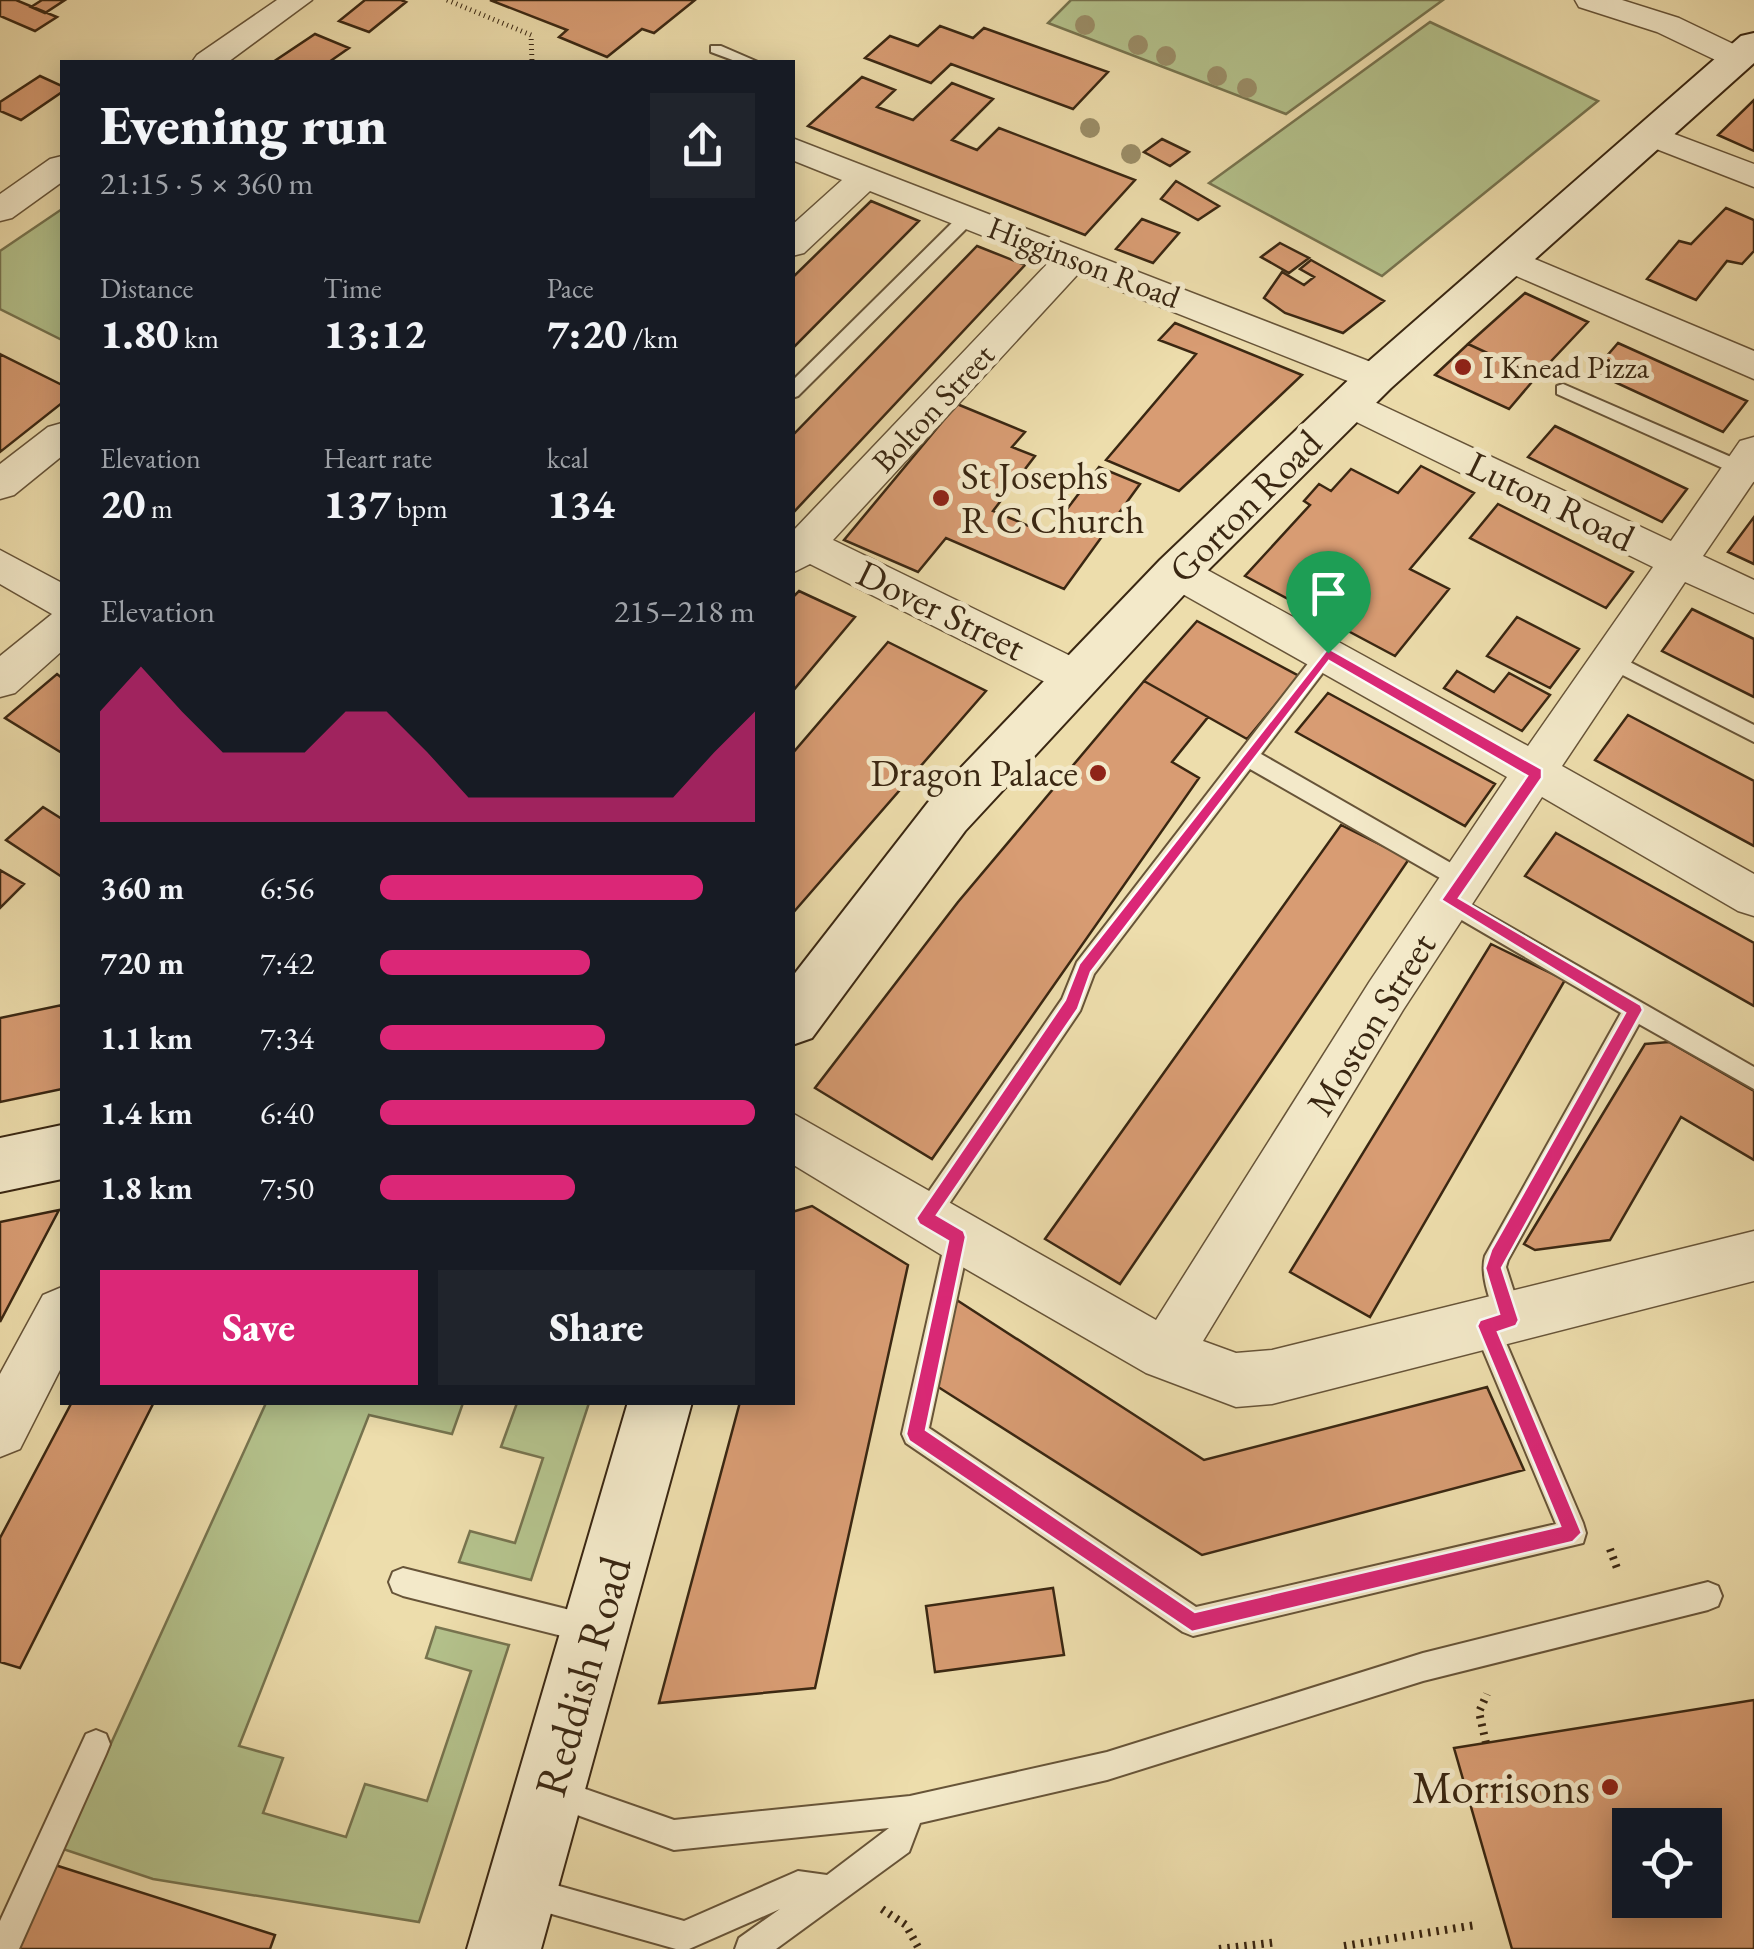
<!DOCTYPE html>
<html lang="en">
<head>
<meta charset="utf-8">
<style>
  :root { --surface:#171b24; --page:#20242c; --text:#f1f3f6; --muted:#9ea1a6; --accent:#db2777 }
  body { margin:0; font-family:"EB Garamond",serif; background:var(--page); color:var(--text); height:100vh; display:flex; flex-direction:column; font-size:38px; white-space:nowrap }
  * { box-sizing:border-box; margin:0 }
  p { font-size:32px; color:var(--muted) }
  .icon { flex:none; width:55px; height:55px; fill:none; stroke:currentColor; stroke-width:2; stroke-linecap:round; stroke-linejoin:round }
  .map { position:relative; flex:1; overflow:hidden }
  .panel { position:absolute; left:60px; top:60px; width:735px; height:1345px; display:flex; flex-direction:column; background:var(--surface); border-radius:0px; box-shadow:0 5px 25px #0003 }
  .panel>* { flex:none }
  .tools { position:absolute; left:1612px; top:1808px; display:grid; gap:20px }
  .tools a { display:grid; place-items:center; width:110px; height:110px; border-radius:0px; background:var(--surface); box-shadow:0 5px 25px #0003; font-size:50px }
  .pin { position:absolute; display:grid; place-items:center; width:85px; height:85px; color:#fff; margin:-102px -42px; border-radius:50% 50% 50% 0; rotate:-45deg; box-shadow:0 0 10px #0007 }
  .pin .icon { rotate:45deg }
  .round { display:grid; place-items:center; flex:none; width:105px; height:105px; border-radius:0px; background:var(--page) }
  .summary { display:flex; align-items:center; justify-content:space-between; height:170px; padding:0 40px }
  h1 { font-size:55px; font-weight:800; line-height:75px }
  .stats { display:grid; grid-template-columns:repeat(3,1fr); gap:15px; height:170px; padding:10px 40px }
  .stats div { display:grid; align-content:center }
  .stats b { font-size:42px; font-weight:800 }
  .stats small { font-size:28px; font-weight:400 }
  .stats p { font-size:28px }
  .chart { height:280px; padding:20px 40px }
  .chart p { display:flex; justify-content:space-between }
  .chart svg { width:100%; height:180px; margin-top:10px; fill:var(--accent); opacity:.7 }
  .button { display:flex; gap:20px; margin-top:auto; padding:20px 40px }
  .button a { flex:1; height:115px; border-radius:0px; background:var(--accent); color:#fff; font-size:40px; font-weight:800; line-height:115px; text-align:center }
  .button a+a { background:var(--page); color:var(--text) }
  ul { padding:0 40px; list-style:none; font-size:32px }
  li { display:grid; grid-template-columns:160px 120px 1fr; align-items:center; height:75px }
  li i { height:25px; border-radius:12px; background:var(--accent) }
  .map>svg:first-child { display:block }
  .green { fill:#b4c28c; stroke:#77744f; stroke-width:2.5 }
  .building { fill:#d89c73; stroke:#3a2712; stroke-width:2.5; fill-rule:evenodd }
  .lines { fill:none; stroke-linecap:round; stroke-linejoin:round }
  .lane-casing { stroke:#675438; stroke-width:4 }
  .street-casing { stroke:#675438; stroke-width:3 }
  .secondary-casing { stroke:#3a2712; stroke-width:4 }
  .path-far1 { stroke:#3a2712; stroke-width:5; stroke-dasharray:1 4; stroke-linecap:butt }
  .path { stroke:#3a2712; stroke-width:8; stroke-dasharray:2.5 6; stroke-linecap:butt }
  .lane { fill:#f3e9c9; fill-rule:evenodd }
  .street { fill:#f3e9c9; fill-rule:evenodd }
  .secondary { fill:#f3e9c9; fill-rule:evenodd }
  .tree { fill:#9b8e68 }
  .route { fill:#db2777; stroke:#fff; stroke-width:2.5; fill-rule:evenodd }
  .poi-dot { fill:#8f2418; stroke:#f3e9c9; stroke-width:4 }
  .labels { text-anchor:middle; stroke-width:10; stroke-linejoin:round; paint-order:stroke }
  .far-street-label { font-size:32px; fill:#3a2712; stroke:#f3e9c9 }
  .far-poi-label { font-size:32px; fill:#3a2712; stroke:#f3e9c9; text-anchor:start }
  .poi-label { font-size:38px; fill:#3a2712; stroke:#f3e9c9; text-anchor:start }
  .street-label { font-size:38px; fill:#3a2712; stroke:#f3e9c9 }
  .near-street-label { font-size:45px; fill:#3a2712; stroke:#f3e9c9 }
  .near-poi-label { font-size:45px; fill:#3a2712; stroke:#f3e9c9; text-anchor:end }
</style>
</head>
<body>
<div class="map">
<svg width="1754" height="1949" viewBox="0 0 1754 1949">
  <rect width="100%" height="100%" fill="#edddac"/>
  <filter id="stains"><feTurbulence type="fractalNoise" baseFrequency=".002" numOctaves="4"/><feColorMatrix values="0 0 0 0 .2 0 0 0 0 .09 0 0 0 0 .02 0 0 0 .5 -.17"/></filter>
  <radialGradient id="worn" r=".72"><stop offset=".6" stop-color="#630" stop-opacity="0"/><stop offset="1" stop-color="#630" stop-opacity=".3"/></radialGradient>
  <!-- green -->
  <path class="green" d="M 1071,0 L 1443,0 L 1286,114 L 1048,23 Z
    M 1430,22 L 1598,101 L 1382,276 L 1209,183 Z
    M 62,209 L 62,340 L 0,309 L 0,251 Z
    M 266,1403 L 463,1403 L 452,1434 L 369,1415 L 239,1746 L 283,1758 L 263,1813 L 346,1837 L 365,1784 L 427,1801 L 471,1671 L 426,1658 L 436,1627 L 509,1645 L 419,1922 L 153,1879 L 63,1849 Z
    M 517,1403 L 589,1403 L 531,1580 L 459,1562 L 470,1531 L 515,1543 L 543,1458 L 501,1447 Z"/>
  <!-- building -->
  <path class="building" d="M 0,0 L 16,0 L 57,17 L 35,31 L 0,16 Z
    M 42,0 L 65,0 L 45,13 L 31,7 Z
    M 365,0 L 401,0 L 406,2 L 369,32 L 339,21 Z
    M 490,0 L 695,0 L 654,33 L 642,29 L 607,57 L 559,37 L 567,30 Z
    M 940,26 L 973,38 L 984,28 L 1108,72 L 1073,109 L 951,64 L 931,83 L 865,58 L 890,36 L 918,46 Z
    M 315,34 L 349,48 L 329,62 L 273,62 Z
    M 40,76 L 62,86 L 62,92 L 21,120 L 0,111 L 0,102 Z
    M 862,77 L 895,90 L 877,107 L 913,120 L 952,83 L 993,99 L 952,140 L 977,150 L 999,128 L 1135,180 L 1085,235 L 808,126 Z
    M 1754,100 L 1754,151 L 1718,135 Z
    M 1162,139 L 1189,152 L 1170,166 L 1144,152 Z
    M 1176,181 L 1219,206 L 1198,220 L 1161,199 Z
    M 871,201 L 919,221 L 792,349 L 792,278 Z
    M 1726,208 L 1754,220 L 1754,251 L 1742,264 L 1727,261 L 1696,300 L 1647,279 L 1679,241 L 1691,244 Z
    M 1142,219 L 1179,233 L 1153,263 L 1116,249 Z
    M 1280,243 L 1309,258 L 1289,273 L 1261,257 Z
    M 977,246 L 1025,265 L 792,514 L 792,436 Z
    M 1311,260 L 1384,301 L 1343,333 L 1285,313 L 1264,298 L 1282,272 L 1304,285 L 1314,277 L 1300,269 Z
    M 1525,293 L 1588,322 L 1537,376 L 1468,344 Z
    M 1175,323 L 1302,375 L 1179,491 L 1106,460 L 1196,354 L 1159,340 Z
    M 1618,343 L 1747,401 L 1723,432 L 1593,372 Z
    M 1468,344 L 1537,376 L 1509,409 L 1435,375 Z
    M 0,354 L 62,385 L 62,403 L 0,452 Z
    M 957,404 L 1025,432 L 1012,447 L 1035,456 L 993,511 L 1048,534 L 1099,467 L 1140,484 L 1064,589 L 946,538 L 918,572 L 844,540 Z
    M 1555,426 L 1687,489 L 1662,522 L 1528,457 Z
    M 1421,466 L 1474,493 L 1410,569 L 1449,589 L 1395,656 L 1245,576 L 1310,505 L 1304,501 L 1319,484 L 1331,491 L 1351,469 L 1398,493 Z
    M 1498,504 L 1633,572 L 1606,608 L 1470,538 Z
    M 1754,517 L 1754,564 L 1728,552 Z
    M 799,591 L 855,617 L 792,692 L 792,598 Z
    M 1692,609 L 1754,639 L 1754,697 L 1662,651 Z
    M 1517,617 L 1579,649 L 1550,688 L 1487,656 Z
    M 1197,621 L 1299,676 L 1247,739 L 1144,681 Z
    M 888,642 L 986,691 L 792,914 L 792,754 Z
    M 1457,671 L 1494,692 L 1509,673 L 1550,695 L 1522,731 L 1444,688 Z
    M 57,674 L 62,678 L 62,753 L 5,718 Z
    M 1144,681 L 1208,717 L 1172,762 L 1199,778 L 932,1159 L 815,1088 L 958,902 Z
    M 1328,693 L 1495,784 L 1465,826 L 1296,732 Z
    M 1628,715 L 1754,781 L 1754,846 L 1595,760 Z
    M 43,807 L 62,819 L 62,877 L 6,840 Z
    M 1341,825 L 1409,859 L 1120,1284 L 1045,1239 Z
    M 1556,833 L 1754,943 L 1754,1006 L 1525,876 Z
    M 0,870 L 24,884 L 0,908 Z
    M 1491,944 L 1565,980 L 1370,1317 L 1290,1272 Z
    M 62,1005 L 62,1089 L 0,1102 L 0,1018 Z
    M 1669,1042 L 1754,1091 L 1754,1160 L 1681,1117 L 1610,1240 L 1535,1250 L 1524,1244 L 1645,1044 Z
    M 812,1206 L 908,1265 L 815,1688 L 659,1703 L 740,1402 L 792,1402 L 792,1212 Z
    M 59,1210 L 0,1322 L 0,1222 Z
    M 949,1295 L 1204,1460 L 1487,1387 L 1524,1470 L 1202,1555 L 935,1385 Z
    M 72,1402 L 154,1402 L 20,1668 L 0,1662 L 0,1538 Z
    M 1053,1588 L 1064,1655 L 935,1672 L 926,1606 Z
    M 1754,1700 L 1754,1949 L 1512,1949 L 1454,1748 ZM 1630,1825 L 1705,1825 L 1705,1900 L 1630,1900 Z
    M 55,1865 L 275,1935 L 270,1949 L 18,1949 Z"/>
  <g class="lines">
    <!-- lane casing -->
    <g class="lane-casing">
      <path id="lane" d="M 711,46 L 721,46 L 758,62 L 738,62 L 711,52 Z
        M 968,212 L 974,213 L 974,221 L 798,396 L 792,398 L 792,381 L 962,213 Z
        M 1563,384 L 1754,467 L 1754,482 L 1557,394 L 1557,386 Z
        M 1327,645 L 1337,653 L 1334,658 L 1261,754 L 1470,874 L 1473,880 L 1470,886 L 1454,886 L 1250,769 L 1094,974 L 1080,1011 L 934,1226 L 925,1230 L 916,1226 L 913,1218 L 916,1210 L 1062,999 L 1077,962 L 1320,648 Z
        M 1608,651 L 1754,725 L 1754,742 L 1601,664 L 1598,659 L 1601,654 Z
        M 1449,892 L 1754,1067 L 1754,1089 L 1639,1024 L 1508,1260 L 1506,1267 L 1523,1320 L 1519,1329 L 1510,1332 L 1501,1329 C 1493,1309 1479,1277 1485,1256 L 1621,1013 L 1441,908 L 1438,901 L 1441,894 Z
        M 958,1225 L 967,1229 L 970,1237 L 929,1428 L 1196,1607 L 1556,1524 L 1473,1326 L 1477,1317 L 1486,1314 L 1495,1317 L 1583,1523 L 1586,1533 L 1583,1543 L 1193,1636 L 1183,1632 L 906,1443 L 902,1434 L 946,1237 L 949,1229 Z
        M 403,1568 L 590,1615 L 600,1619 L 604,1629 L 600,1639 L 590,1643 L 403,1596 L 393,1592 L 389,1582 L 393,1572 Z
        M 1708,1582 L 1718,1586 L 1722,1596 L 1718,1606 L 1708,1610 L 1423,1681 L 1107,1780 L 920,1823 L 909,1852 L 776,1949 L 735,1949 L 739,1938 L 780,1909 L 689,1949 L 676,1949 L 527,1907 L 516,1903 L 512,1892 L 516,1881 L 527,1877 L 684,1921 L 798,1871 L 827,1875 L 889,1828 L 674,1850 L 544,1803 L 539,1793 L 544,1783 L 554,1778 L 674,1820 L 910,1796 L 1107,1752 L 1423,1653 Z
        M 96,1730 L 106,1734 L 110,1744 L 106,1754 L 19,1949 L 0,1949 L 0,1921 L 86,1734 Z"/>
    </g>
    <!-- street casing -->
    <g class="street-casing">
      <path id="street" d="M 277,0 L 312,0 L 228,62 L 192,62 L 197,55 Z
        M 1575,0 L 1622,0 L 1679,18 L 1750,52 L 1754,60 L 1739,69 L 1728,66 L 1657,32 L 1579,7 Z
        M 1653,126 L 1754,164 L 1754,187 L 1641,143 L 1636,136 L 1641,129 Z
        M 792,138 L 1389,369 L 1395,378 L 1389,387 L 1376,391 L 1363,387 L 1078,274 L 833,540 L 1091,666 L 1097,678 L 1091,690 L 1076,694 L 1061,690 L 810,564 L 792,573 L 792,532 L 1049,262 L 870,191 L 804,253 L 792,256 L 792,225 L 842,180 L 792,160 Z
        M 62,156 L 62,182 L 12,218 L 0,221 L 0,194 L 50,159 Z
        M 1511,249 L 1754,351 L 1754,379 L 1498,268 L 1493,260 L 1498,252 Z
        M 1349,390 L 1671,541 L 1740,441 L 1754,437 L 1754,481 L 1703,556 L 1754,580 L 1754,613 L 1685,582 L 1562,766 L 1754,874 L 1754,916 L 1738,911 L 1542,797 L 1403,1010 L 1203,1341 L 1236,1353 L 1272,1350 L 1754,1231 L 1754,1281 L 1272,1404 L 1236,1407 L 1146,1373 L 940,1254 L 792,1164 L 792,1113 L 1156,1320 L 1370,981 L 1507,777 L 1163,583 L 1157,572 L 1163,561 L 1177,557 L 1191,561 L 1528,746 L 1653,567 L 1336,412 L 1330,403 L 1336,394 Z
        M 62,423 L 62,456 L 14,495 L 0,499 L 0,464 L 48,427 Z
        M 0,550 L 62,583 L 62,651 L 15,693 L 0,697 L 0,656 L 52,614 L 0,584 Z
        M 62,1287 L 62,1366 L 20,1449 L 0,1457 L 0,1374 L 43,1295 Z"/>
    </g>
    <!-- secondary casing -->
    <g class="secondary-casing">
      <path id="secondary" d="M 1754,33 L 1754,63 L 1391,388 L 1194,584 L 965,831 L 812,1038 L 792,1045 L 792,977 L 929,801 L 1160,560 L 1361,368 L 1741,36 Z
        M 62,1125 L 62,1179 L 0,1192 L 0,1138 Z
        M 628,1402 L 692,1402 L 541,1949 L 467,1949 Z"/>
    </g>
    <!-- path-far1 -->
    <path class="path-far1" d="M 447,0 L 531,35 L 532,62"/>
    <!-- path -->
    <path class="path" d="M 1610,1549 L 1618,1571
      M 1486,1743 L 1479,1712 L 1487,1694
      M 882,1909 L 906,1925 L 919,1949
      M 1344,1946 L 1476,1925
      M 1219,1949 L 1278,1942"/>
    <!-- lane -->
    <use href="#lane" class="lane"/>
    <!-- street -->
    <use href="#street" class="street"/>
    <!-- secondary -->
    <use href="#secondary" class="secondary"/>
  </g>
  <!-- trees -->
  <g class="tree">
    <circle cx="1085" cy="25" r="10"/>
    <circle cx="1138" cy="45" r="10"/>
    <circle cx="1166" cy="56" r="10"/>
    <circle cx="1217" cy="76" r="10"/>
    <circle cx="1247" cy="88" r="10"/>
    <circle cx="1090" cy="128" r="10"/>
    <circle cx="1131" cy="154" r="10"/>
  </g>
  <!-- route -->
  <path class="route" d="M 1328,648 L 1542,769 L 1542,778 L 1459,898 L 1641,1005 L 1643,1010 L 1502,1268 L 1519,1320 L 1516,1326 L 1498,1332 L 1582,1533 L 1573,1542 L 1192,1632 L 909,1441 L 906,1434 L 948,1241 L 919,1224 L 916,1218 L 1065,1000 L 1079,964 ZM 1329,661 L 1527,776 L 1441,900 L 1625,1013 L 1491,1250 L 1485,1268 L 1499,1314 L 1480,1320 L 1477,1326 L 1560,1526 L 1195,1612 L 926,1430 L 966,1237 L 964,1231 L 937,1215 L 1078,1009 L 1091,972 Z"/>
  <!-- markers -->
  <g class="poi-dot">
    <circle cx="1463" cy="367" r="10"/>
    <circle cx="941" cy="498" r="10"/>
    <circle cx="1098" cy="773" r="10"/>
    <circle cx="1610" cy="1787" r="10"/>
  </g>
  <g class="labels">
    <!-- far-street labels -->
    <g class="far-street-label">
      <text transform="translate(1084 262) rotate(21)" y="11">Higginson Road</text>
      <text transform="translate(933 408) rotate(-47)" y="11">Bolton Street</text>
    </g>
    <!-- far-poi labels -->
    <g class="far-poi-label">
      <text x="1483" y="378">I Knead Pizza</text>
    </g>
    <!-- poi labels -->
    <g class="poi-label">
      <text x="961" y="489">St Josephs<tspan x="961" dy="44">R C Church</tspan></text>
      <text x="1078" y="786" text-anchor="end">Dragon Palace</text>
    </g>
    <!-- street labels -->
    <g class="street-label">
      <text transform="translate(1551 501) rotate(26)" y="13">Luton Road</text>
      <text transform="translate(1245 506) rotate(-45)" y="13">Gorton Road</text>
      <text transform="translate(941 610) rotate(26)" y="13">Dover Street</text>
      <text transform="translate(1371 1024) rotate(-58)" y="13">Moston Street</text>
    </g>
    <!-- near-street labels -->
    <g class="near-street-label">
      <text transform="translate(582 1676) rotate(-74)" y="16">Reddish Road</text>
    </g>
    <!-- near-poi labels -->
    <g class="near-poi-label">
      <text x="1590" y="1803">Morrisons</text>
    </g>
  </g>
  <rect width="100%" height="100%" filter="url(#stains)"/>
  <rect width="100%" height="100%" fill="url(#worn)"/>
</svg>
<div class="tools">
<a><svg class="icon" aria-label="locate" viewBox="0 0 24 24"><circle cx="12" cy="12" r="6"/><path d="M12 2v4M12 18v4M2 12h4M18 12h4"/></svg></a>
</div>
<div class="pin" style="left:1328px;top:653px;background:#1e9e55"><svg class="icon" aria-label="arrive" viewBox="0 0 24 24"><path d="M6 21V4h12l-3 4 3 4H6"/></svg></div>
<section class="panel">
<div class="summary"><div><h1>Evening run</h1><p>21:15 · 5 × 360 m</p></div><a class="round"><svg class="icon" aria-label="share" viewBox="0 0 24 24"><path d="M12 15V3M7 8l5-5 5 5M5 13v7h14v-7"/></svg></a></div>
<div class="stats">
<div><p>Distance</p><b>1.80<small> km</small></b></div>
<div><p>Time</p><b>13:12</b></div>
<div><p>Pace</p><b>7:20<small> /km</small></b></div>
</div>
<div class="stats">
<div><p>Elevation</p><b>20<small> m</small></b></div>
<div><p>Heart rate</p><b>137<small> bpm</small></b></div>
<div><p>kcal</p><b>134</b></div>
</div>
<div class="chart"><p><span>Elevation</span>215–218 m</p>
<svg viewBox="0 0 160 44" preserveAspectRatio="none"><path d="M0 44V17L10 6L20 17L30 27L40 27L50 27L60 17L70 17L80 27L90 38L100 38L110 38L120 38L130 38L140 38L150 27L160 17V44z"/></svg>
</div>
<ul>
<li><b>360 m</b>6:56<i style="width:86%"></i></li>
<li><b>720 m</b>7:42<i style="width:56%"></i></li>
<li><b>1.1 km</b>7:34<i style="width:60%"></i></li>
<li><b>1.4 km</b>6:40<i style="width:100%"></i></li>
<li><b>1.8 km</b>7:50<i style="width:52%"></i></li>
</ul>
<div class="button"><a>Save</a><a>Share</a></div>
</section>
</div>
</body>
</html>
